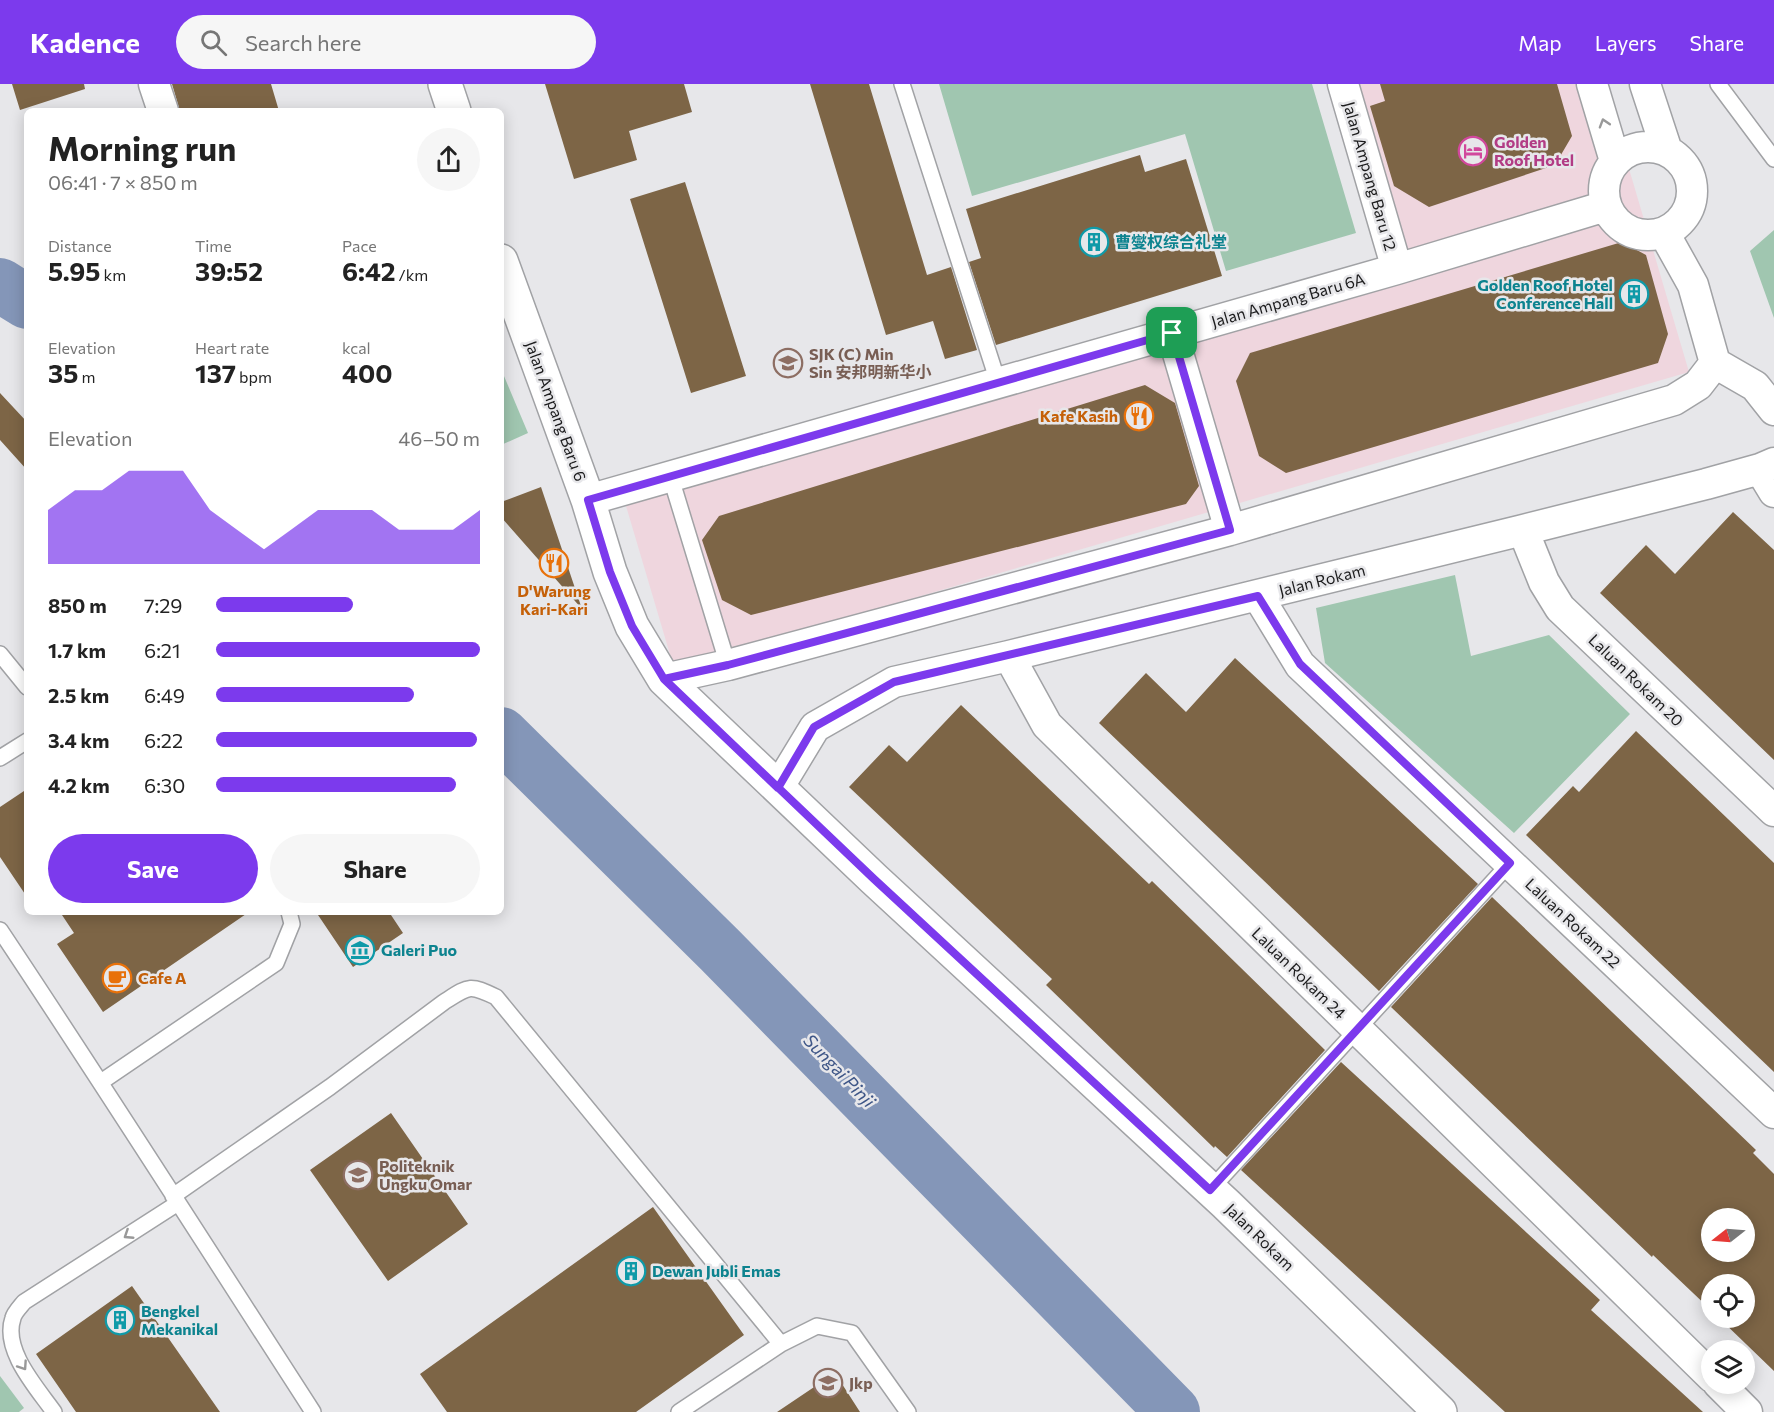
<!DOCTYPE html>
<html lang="en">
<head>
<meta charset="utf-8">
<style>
  :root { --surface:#fff; --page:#f6f6f6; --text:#222; --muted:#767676; --accent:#7c3aed }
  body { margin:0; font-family:Commissioner,"Noto Sans SC",sans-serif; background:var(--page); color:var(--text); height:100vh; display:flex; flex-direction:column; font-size:22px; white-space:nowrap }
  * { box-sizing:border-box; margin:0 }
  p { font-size:20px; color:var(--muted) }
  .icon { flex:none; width:33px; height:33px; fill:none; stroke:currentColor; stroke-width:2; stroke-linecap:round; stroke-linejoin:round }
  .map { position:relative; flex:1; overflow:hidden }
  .details { position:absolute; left:24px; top:24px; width:480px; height:807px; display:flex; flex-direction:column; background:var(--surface); border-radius:9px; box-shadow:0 3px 15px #0003 }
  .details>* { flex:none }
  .needle { width:39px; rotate:253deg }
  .buttons { position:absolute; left:1701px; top:1124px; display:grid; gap:12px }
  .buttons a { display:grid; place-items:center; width:54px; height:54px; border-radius:50%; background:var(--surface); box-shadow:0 3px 15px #0003; font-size:30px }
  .pin { position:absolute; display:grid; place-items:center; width:51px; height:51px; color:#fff; margin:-26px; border-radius:12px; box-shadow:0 3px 9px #0006 }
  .round { display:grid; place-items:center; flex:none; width:63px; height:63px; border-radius:32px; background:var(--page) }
  .summary { display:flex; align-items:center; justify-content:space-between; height:102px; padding:0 24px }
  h1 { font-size:33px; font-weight:700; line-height:45px }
  .figures { display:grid; grid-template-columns:repeat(3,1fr); gap:9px; height:102px; padding:6px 24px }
  .figures div { display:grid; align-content:center }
  .figures b { font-size:26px; font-weight:700 }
  .figures small { font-size:16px; font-weight:400 }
  .figures p { font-size:16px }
  .chart { height:168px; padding:12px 24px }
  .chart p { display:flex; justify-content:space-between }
  .chart svg { width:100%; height:108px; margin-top:6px; fill:var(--accent); opacity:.7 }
  .cta { display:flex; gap:12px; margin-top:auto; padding:12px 24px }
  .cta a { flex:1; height:69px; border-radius:36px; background:var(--accent); color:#fff; font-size:24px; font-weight:700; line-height:69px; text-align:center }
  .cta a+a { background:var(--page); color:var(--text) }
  ul { padding:0 24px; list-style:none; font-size:20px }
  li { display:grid; grid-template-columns:96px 72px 1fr; align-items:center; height:45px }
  li i { height:15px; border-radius:8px; background:var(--accent) }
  header { display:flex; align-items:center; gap:36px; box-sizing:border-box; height:84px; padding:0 30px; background:var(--accent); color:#fff }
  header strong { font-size:28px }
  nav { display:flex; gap:33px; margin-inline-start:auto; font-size:21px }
  .search { width:420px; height:54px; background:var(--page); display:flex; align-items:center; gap:15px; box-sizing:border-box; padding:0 21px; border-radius:33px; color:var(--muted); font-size:22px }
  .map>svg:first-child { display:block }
  .commercial { fill:#efd6de }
  .park { fill:#a0c6b0 }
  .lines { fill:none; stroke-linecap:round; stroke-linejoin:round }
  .river { stroke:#8496b8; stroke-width:54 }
  .building { fill:#7d6546; fill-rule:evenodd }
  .lane-casing { stroke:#a1a2a5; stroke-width:18 }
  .street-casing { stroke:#a1a2a5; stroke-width:33 }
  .secondary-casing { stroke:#a1a2a5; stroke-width:36 }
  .lane { stroke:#fff; stroke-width:15 }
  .street { stroke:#fff; stroke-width:30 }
  .secondary { stroke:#fff; stroke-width:33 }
  .oneway { stroke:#999 }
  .route-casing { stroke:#fff; stroke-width:12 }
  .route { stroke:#7c3aed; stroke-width:8 }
  .labels { text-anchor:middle; stroke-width:5; stroke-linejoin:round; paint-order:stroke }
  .hotel-label { font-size:16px; font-weight:bold; fill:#b23c85; stroke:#e7e7ea; text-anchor:start }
  .street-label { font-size:16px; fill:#1c1c1d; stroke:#e7e7ea }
  .culture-label { font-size:16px; font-weight:bold; fill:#0d838f; stroke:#e7e7ea; text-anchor:start }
  .education-label { font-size:16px; font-weight:bold; fill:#785e54; stroke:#e7e7ea; text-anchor:start }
  .food-label { font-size:16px; font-weight:bold; fill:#c56008; stroke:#e7e7ea; text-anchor:end }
  .water-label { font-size:18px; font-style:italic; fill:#3e5687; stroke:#e7e7ea }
</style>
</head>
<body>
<header>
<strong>Kadence</strong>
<div class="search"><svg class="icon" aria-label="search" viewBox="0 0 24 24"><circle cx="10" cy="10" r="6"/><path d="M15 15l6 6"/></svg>Search here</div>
<nav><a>Map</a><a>Layers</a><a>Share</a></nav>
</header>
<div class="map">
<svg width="1774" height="1328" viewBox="0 0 1774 1328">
  <rect width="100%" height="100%" fill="#e7e7ea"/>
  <!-- commercial -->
  <path class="commercial" d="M 1332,0 L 1604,0 L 1689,288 L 674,584 L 621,405 L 1385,181 Z"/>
  <!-- park -->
  <path class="park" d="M 939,0 L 1312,0 L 1356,149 L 1226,187 L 1185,50 L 972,112 Z
    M 1774,146 L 1774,234 L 1750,167 Z
    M 501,285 L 528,349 L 501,361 Z
    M 1455,491 L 1471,572 L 1549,551 L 1630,630 L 1514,749 L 1325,579 L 1316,524 Z
    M 0,1292 L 24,1324 L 19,1328 L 0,1328 Z"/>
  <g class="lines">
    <!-- river -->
    <path class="river" d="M 0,201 L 27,218
      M 501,650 L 720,866 L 1173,1328"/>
  </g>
  <!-- building -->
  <path class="building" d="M 12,0 L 84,0 L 85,5 L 20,26 Z
    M 172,0 L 271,0 L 279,27 L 180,27 Z
    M 545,0 L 684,0 L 692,28 L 629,47 L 637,76 L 574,95 Z
    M 810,0 L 869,0 L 927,191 L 951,183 L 977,266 L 945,275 L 933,237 L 886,251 Z
    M 1380,0 L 1557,0 L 1572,52 L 1555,81 L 1429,123 L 1394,102 L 1370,22 L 1385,17 Z
    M 1140,71 L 1145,88 L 1186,75 L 1222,192 L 996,261 L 969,178 L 981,174 L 966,125 Z
    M 685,98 L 746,292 L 691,309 L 630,115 Z
    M 1622,158 L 1646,171 L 1668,250 L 1658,279 L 1286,389 L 1259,372 L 1236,297 L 1250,269 Z
    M 1145,301 L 1175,319 L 1199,402 L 1186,420 L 751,531 L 722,516 L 702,456 L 719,432 Z
    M 0,309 L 27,338 L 27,386 L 0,356 Z
    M 541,403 L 582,525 L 501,433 L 501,418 Z
    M 1733,428 L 1774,466 L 1774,676 L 1600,509 L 1646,461 L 1675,490 Z
    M 1235,574 L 1478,800 L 1379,907 L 1099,639 L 1146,589 L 1186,628 Z
    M 961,621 L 1149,800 L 1152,797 L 1325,966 L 1227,1073 L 1215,1062 L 1214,1064 L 1046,901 L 1052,895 L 849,703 L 889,661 L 907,678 Z
    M 1636,647 L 1774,779 L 1774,988 L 1526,751 L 1573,702 L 1579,708 Z
    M 27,705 L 27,813 L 0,773 L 0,723 Z
    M 1492,813 L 1756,1066 L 1753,1069 L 1774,1090 L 1774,1287 L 1718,1233 L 1744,1233 L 1744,1200 L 1712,1200 L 1712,1227 L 1653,1171 L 1652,1173 L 1391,923 ZM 1712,1134 L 1744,1134 L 1744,1167 L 1712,1167 Z
    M 60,828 L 249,828 L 103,928 L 57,860 L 74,849 Z
    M 316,828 L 389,828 L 403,849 L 353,883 Z
    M 1341,978 L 1600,1216 L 1591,1226 L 1703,1328 L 1505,1328 L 1241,1086 Z
    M 391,1029 L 468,1140 L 388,1197 L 310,1086 Z
    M 653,1123 L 744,1251 L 636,1328 L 447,1328 L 420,1290 Z
    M 132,1202 L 220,1328 L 76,1328 L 36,1270 Z
    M 835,1289 L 860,1328 L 777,1328 Z"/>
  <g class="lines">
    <!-- lane casing -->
    <g class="lane-casing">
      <path id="lane" d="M 902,0 L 998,298
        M 1718,0 L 1774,75
        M 670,391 L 728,581
        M 0,570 L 27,603
        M 0,674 L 27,657
        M 0,846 C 106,1005 209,1167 313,1328
        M 101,998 L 276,879 L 292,840 L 289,828
        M 1210,1106 L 1510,779
        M 173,1112 L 330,1003 L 444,918 C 469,902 469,900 496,913 L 781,1260
        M 54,1328 C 37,1304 2,1266 13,1234 C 14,1229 20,1223 24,1218 L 178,1119
        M 679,1328 L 781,1260 L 817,1242 L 852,1249 L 908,1328"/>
    </g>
    <!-- street casing -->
    <g class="street-casing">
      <path id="street" d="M 154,0 L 163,27
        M 1343,0 L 1397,185
        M 1592,0 L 1615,77
        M 1645,0 L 1667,67
        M1604 107a44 44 0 1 1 88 0a44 44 0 1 1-88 0Z
        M 1172,249 L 1230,446
        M 1715,279 L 1755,302 L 1774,326
        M 1760,385 L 1774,408
        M 588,416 L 1397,185 L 1606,122
        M 1523,446 L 1544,498 L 1560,524 L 1774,727
        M 1258,512 L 1300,581 L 1774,1029
        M 1009,572 L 1047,641 L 1712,1293
        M 664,595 L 728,581 L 1230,446 L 1674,316 L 1698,301 L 1715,279 L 1693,201 L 1664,149
        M 778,704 L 815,643 L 894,598 L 1009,572 L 1523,446 L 1706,400 L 1760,385 L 1774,379
        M 1718,1299 L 1747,1328"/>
    </g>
    <!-- secondary casing -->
    <g class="secondary-casing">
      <path id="secondary" d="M 445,0 L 454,27
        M 501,177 L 588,416 L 610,488 L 632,542 L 664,595 L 874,795 L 1226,1120 L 1440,1328"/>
    </g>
    <!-- lane -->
    <use href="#lane" class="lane"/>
    <!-- street -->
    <use href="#street" class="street"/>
    <!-- secondary -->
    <use href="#secondary" class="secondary"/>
  </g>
  <!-- one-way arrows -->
  <defs><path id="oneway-chevron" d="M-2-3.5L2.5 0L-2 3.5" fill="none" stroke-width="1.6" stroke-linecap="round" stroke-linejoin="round" transform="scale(1.5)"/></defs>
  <g class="oneway">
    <use href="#oneway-chevron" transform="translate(1604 39) rotate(-107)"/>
    <use href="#oneway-chevron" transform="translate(128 1151) rotate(147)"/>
    <use href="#oneway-chevron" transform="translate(23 1282) rotate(56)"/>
  </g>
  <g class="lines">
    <!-- route casing -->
    <g class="route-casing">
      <path id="route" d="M 1172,249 L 588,416 L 610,488 L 632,542 L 664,595 L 874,795 L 1210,1106 L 1510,779 L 1300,580 L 1258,512 L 894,598 L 814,643 L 778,704 L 664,595 L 728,581 L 1230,446 L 1172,249"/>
    </g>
    <!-- route -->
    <use href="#route" class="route"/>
  </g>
  <!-- icons -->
  <defs>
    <g id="hotel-ring" transform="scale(1.5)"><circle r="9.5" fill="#e7e7ea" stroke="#d1479c" stroke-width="1.5"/><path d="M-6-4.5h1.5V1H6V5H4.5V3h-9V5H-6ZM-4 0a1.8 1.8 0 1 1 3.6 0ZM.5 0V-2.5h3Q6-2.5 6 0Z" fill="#d1479c"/></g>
    <g id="building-ring" transform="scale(1.5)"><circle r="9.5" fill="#e7e7ea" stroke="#0f9aa8" stroke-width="1.5"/><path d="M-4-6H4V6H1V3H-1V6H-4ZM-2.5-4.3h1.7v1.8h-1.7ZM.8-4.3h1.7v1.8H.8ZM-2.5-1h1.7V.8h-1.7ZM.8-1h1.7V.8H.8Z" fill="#0f9aa8"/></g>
    <g id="school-ring" transform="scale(1.5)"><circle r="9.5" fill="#e7e7ea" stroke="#8d6e63" stroke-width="1.5"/><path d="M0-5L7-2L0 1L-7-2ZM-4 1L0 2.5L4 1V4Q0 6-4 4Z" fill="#8d6e63"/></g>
    <g id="restaurant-ring" transform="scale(1.5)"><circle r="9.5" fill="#e7e7ea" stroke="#e8710a" stroke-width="1.5"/><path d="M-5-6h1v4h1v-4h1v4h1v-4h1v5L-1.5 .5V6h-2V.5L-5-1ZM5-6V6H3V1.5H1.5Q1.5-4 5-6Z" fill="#e8710a"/></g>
    <g id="museum-ring" transform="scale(1.5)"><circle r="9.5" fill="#e7e7ea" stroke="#0f9aa8" stroke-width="1.5"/><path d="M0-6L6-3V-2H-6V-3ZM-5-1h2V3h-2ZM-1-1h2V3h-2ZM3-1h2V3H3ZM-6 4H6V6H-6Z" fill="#0f9aa8"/></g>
    <g id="cafe-ring" transform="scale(1.5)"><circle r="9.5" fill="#e7e7ea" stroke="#e8710a" stroke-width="1.5"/><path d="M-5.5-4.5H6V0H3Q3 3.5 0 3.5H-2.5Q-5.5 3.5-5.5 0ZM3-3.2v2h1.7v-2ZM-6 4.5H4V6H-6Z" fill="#e8710a"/></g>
    <g id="university-ring" transform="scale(1.5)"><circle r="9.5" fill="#e7e7ea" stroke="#8d6e63" stroke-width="1.5"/><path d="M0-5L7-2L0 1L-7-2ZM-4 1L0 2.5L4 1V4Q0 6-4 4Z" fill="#8d6e63"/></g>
  </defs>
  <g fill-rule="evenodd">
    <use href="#hotel-ring" x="1473" y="67"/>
    <use href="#building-ring" x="1094" y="158"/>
    <use href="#building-ring" x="1634" y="210"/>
    <use href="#school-ring" x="788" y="279"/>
    <use href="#restaurant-ring" x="1139" y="332"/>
    <use href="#restaurant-ring" x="554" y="479"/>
    <use href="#museum-ring" x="360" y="866"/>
    <use href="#cafe-ring" x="117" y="894"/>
    <use href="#university-ring" x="358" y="1091"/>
    <use href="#building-ring" x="631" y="1187"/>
    <use href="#building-ring" x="120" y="1236"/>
    <use href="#university-ring" x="828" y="1299"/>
  </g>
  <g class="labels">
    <!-- hotel labels -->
    <g class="hotel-label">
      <text x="1494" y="64">Golden<tspan x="1494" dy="18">Roof Hotel</tspan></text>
    </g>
    <!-- street labels -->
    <g class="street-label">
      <text transform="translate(1370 92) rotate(74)" y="6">Jalan Ampang Baru 12</text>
      <text transform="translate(1288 216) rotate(-16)" y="6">Jalan Ampang Baru 6A</text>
      <text transform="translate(556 327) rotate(70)" y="6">Jalan Ampang Baru 6</text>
      <text transform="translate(1322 496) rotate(-14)" y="6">Jalan Rokam</text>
      <text transform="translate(1636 596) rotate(44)" y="6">Laluan Rokam 20</text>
      <text transform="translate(1573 839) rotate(43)" y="6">Laluan Rokam 22</text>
      <text transform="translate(1299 889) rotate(44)" y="6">Laluan Rokam 24</text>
      <text transform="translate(1260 1153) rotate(44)" y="6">Jalan Rokam</text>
    </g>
    <!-- culture labels -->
    <g class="culture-label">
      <text x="1115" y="164">曹燮权综合礼堂</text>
      <text x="1613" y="207" text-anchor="end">Golden Roof Hotel<tspan x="1613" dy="18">Conference Hall</tspan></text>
      <text x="381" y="872">Galeri Puo</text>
      <text x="652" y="1193">Dewan Jubli Emas</text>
      <text x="141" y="1233">Bengkel<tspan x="141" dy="18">Mekanikal</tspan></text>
    </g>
    <!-- education labels -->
    <g class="education-label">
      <text x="809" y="276">SJK (C) Min<tspan x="809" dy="18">Sin 安邦明新华小</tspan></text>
      <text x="379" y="1088">Politeknik<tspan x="379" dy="18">Ungku Omar</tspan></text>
      <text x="849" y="1305">Jkp</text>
    </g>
    <!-- food labels -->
    <g class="food-label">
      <text x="1118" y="338">Kafe Kasih</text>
      <text x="554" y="513" text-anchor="middle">D'Warung<tspan x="554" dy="18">Kari-Kari</tspan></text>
      <text x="138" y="900" text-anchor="start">Cafe A</text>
    </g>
    <!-- water labels -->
    <g class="water-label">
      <text transform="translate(839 987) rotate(46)" y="6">Sungai Pinji</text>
    </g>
  </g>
</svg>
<div class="buttons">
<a><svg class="needle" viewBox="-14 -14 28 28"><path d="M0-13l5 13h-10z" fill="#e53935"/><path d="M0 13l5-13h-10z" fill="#767676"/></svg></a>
<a><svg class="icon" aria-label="locate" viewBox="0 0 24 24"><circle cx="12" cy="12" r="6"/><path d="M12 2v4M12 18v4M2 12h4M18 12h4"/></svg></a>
<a><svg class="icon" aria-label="layers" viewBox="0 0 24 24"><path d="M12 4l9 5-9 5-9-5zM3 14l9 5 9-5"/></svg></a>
</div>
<div class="pin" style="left:1172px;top:249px;background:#1e9e55"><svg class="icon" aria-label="arrive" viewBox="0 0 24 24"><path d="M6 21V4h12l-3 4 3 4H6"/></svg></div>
<section class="details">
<div class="summary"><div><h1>Morning run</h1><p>06:41 · 7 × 850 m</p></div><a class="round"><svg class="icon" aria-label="share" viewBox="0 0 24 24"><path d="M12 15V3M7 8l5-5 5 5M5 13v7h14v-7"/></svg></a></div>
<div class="figures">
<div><p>Distance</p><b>5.95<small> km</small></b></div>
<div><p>Time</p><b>39:52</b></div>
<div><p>Pace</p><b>6:42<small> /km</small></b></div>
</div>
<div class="figures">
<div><p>Elevation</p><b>35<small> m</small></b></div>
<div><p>Heart rate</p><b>137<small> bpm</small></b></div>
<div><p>kcal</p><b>400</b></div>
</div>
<div class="chart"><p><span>Elevation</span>46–50 m</p>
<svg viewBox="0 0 160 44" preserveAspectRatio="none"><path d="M0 44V22L10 14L20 14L30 6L40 6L50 6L60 22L70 30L80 38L90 30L100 22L110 22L120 22L130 30L140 30L150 30L160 22V44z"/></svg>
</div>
<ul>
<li><b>850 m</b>7:29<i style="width:52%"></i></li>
<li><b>1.7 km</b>6:21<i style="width:100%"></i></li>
<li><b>2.5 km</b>6:49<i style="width:75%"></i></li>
<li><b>3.4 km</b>6:22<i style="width:99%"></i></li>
<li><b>4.2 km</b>6:30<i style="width:91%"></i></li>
</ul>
<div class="cta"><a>Save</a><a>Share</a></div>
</section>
</div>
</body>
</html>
